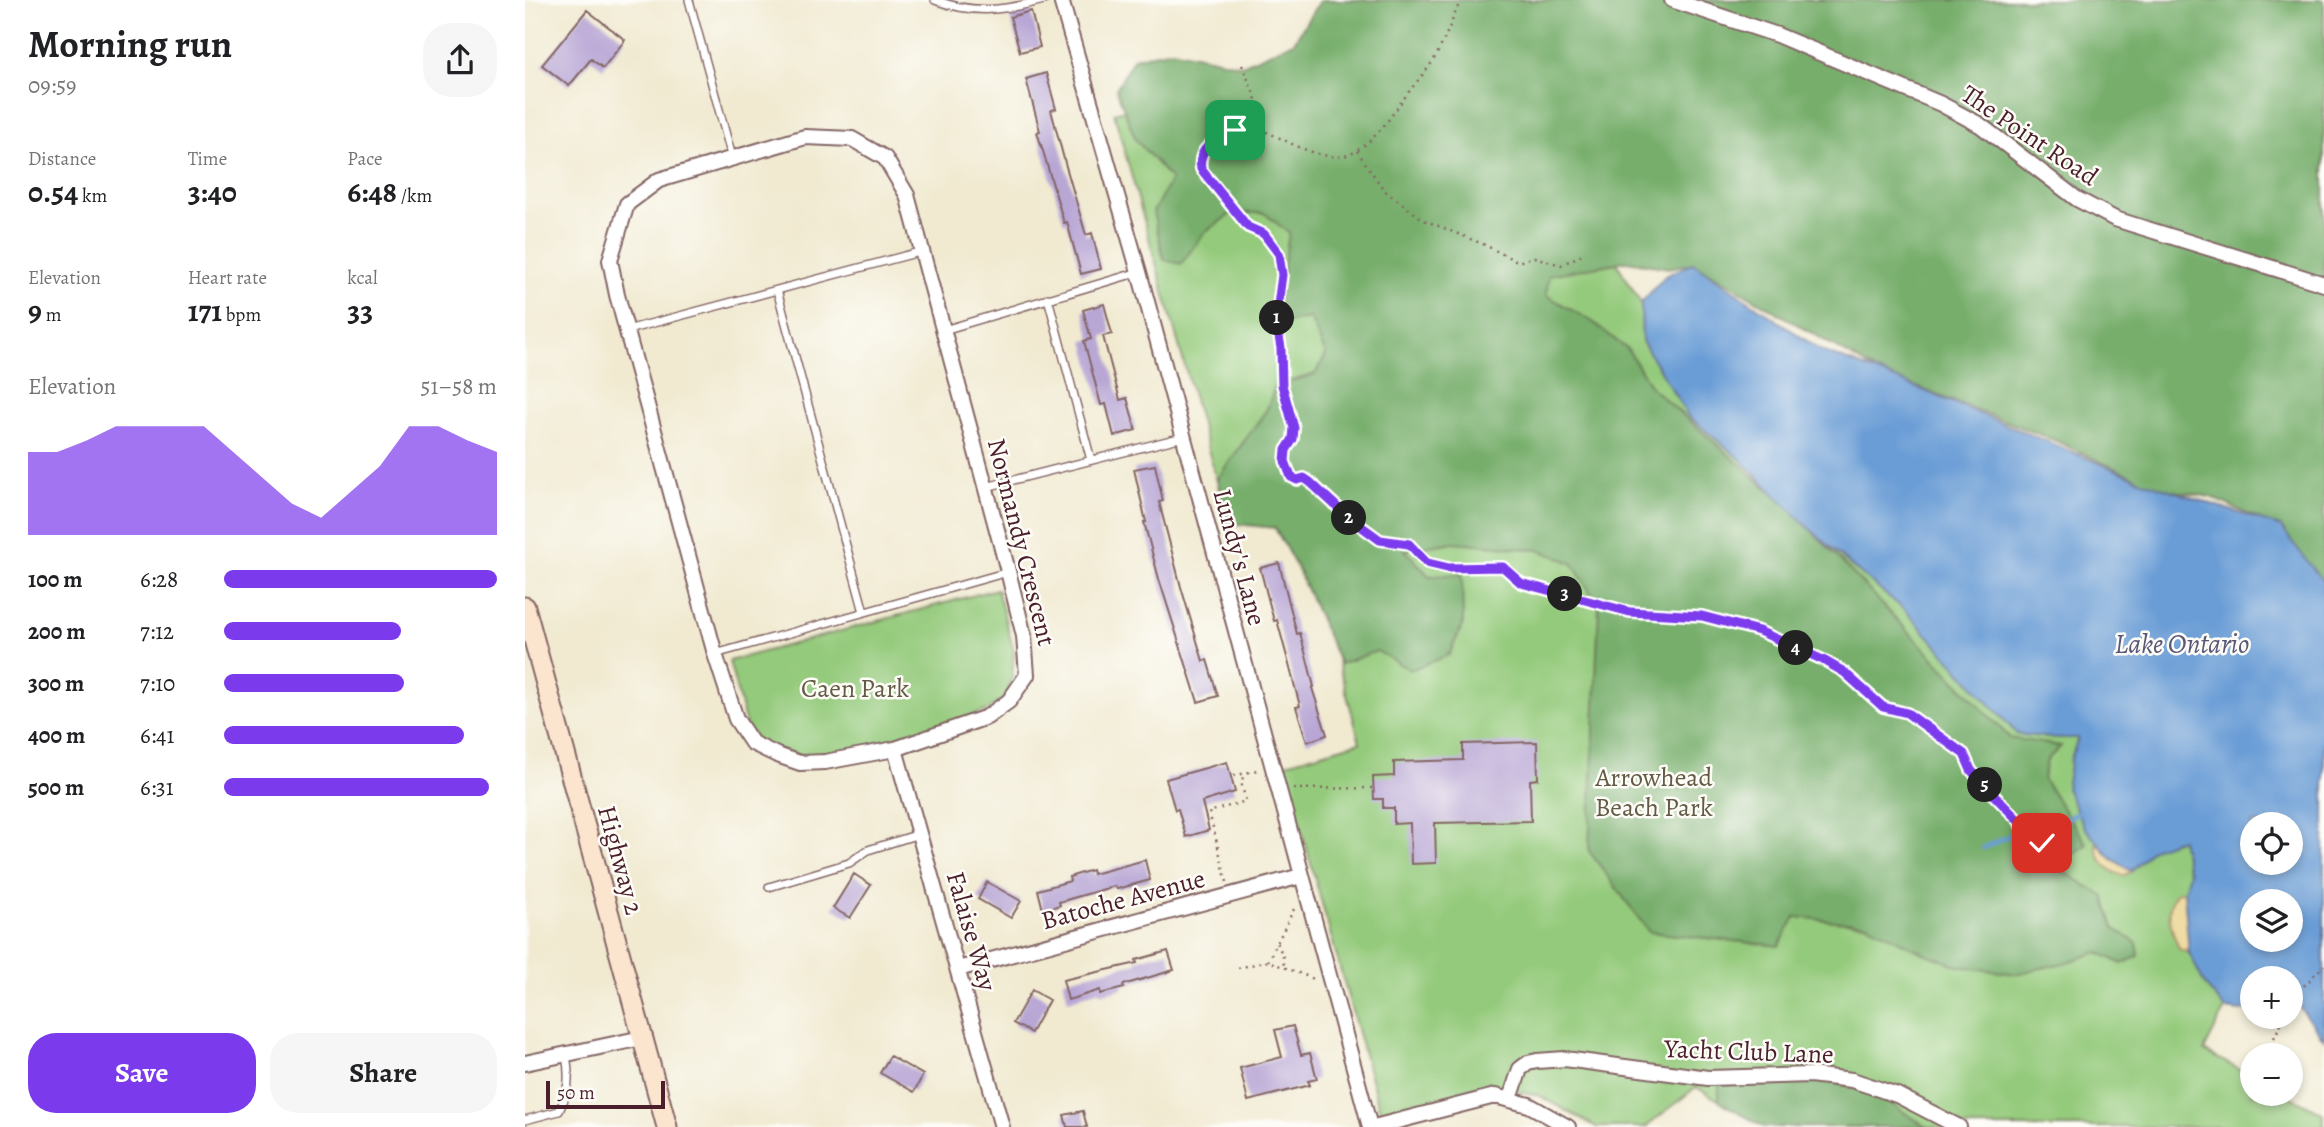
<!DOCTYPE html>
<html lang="en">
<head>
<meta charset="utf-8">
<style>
  :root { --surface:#fff; --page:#f6f6f6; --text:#202124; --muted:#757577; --accent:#7c3aed }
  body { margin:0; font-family:Alegreya,serif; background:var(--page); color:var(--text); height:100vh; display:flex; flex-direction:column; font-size:26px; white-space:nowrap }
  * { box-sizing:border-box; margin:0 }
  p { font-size:23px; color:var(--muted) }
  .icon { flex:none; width:38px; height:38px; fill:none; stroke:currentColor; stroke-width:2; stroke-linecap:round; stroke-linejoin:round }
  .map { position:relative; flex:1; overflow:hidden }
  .sheet { display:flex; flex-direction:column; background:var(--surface); width:525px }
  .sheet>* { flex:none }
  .controls { position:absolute; left:1715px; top:812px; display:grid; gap:14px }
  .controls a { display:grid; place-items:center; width:63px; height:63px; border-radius:50%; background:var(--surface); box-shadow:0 4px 10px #0003; font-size:35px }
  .scale { position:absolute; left:21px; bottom:18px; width:119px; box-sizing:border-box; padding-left:7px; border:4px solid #4a1f2b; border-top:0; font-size:19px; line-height:24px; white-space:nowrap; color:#4a1f2b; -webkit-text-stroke:5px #fdfcf7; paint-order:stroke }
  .pin { position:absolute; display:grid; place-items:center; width:60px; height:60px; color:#fff; margin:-30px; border-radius:14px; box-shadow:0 4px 10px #0006 }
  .km { position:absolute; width:35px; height:35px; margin:-18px; border-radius:50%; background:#222; color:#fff; font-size:19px; line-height:35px; text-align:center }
  .round { display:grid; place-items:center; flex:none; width:74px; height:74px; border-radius:28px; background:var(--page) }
  .overview { display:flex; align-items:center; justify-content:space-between; height:119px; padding:0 28px }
  h1 { font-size:38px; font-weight:700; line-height:52px }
  .stats { display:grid; grid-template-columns:repeat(3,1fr); gap:10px; height:119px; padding:7px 28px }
  .stats div { display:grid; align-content:center }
  .stats b { font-size:30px; font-weight:700 }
  .stats small { font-size:19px; font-weight:400 }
  .stats p { font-size:19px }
  .chart { height:196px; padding:14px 28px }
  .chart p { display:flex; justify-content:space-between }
  .chart svg { width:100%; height:126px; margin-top:7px; fill:var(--accent); opacity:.7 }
  .action { display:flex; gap:14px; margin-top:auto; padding:14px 28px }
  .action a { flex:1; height:80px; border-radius:28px; background:var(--accent); color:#fff; font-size:28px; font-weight:700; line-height:80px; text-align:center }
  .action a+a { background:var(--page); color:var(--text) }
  ul { padding:0 28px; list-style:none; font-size:23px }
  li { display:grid; grid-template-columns:112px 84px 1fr; align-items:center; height:52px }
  li i { height:18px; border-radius:9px; background:var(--accent) }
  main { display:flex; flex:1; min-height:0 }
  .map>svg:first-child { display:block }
  .green { fill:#94ca7c; stroke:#6f7454; stroke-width:2 }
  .forest { fill:#77ae6c; stroke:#60664c; stroke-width:2 }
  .sand { fill:#eeda9e; stroke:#9c7c64; stroke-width:2 }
  .water { fill:#6b9dd6; stroke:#5a5e80; stroke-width:2; fill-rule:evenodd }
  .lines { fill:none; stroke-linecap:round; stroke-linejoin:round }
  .stream { stroke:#6b9dd6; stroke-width:4.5 }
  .building { fill:#b8a6d5 }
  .lane-casing { stroke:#846665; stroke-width:10 }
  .street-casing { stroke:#846665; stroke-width:18 }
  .secondary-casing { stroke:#846665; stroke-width:23 }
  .path { stroke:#846665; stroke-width:2.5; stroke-dasharray:2 5; stroke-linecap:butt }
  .lane { stroke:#fff; stroke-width:7 }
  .street { stroke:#fff; stroke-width:14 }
  .secondary { stroke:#fce5cf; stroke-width:19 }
  .route-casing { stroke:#fff; stroke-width:14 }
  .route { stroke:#7c3aed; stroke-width:9 }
  .labels { text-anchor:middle; stroke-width:5; stroke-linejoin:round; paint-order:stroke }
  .street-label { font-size:26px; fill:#4a1f2b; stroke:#fdfcf7 }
  .park-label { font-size:26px; fill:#645b47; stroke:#fdfcf7 }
  .water-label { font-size:28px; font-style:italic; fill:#595878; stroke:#fdfcf7 }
</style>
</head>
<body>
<main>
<section class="sheet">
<div class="overview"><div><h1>Morning run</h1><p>09:59</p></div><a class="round"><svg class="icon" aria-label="share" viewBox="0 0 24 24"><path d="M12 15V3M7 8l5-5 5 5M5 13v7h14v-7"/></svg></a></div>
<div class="stats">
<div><p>Distance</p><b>0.54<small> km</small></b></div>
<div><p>Time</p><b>3:40</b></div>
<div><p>Pace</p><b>6:48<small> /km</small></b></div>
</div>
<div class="stats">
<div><p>Elevation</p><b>9<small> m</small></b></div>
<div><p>Heart rate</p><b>171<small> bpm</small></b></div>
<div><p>kcal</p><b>33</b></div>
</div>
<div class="chart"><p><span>Elevation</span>51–58 m</p>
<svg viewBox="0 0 160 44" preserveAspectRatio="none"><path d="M0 44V15L10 15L20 11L30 6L40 6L50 6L60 6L70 15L80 24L90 33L100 38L110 29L120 20L130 6L140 6L150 11L160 15V44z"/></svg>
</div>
<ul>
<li><b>100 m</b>6:28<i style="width:100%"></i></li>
<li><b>200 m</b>7:12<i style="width:65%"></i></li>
<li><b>300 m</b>7:10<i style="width:66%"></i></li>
<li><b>400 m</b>6:41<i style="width:88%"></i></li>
<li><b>500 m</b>6:31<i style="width:97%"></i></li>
</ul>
<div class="action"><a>Save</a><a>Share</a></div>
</section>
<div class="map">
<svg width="1799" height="1127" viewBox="0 0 1799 1127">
  <rect width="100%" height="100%" fill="#fdfcf7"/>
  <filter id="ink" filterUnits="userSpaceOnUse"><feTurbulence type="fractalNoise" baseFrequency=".0143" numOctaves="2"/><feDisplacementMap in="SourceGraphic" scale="14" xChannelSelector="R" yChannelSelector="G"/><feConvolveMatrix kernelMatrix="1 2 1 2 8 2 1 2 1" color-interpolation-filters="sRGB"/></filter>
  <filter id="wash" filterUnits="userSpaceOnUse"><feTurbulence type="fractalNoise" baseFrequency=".00686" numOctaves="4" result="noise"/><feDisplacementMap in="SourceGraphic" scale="28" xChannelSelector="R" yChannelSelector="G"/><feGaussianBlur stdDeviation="1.57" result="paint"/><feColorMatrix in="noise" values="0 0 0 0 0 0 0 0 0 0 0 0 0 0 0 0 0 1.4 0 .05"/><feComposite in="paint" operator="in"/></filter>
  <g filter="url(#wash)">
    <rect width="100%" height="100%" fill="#f1ead1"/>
    <!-- green -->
    <path class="green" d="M 868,37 L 1013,134 L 1116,303 L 1117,341 L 1163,416 L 1215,459 L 1283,527 L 1333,572 L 1380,610 L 1492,734 L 1526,738 L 1553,738 L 1546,759 L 1607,871 L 1627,849 L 1656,839 L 1664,874 L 1659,891 L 1680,985 L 1700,1009 L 1679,1051 L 1727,1076 L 1727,1094 L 1761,1094 L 1799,1114 L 1799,1127 L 1239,1127 L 1171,1087 L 1121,1127 L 1071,1127 L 1013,1095 L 968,1088 L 856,1115 L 758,764 L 835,742 L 766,492 L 700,510 L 589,113 Z
      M 472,589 L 489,652 L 487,677 L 480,697 L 461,711 L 346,745 L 278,758 L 234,744 L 221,725 L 204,661 Z"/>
    <!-- forest -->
    <path class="forest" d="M 795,0 L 1799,0 L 1799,589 L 1753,528 L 1686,497 L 1632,488 L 1529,440 L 1353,372 L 1168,263 L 1144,268 L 1102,261 L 1024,275 L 1021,295 L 1068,322 L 1103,350 L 1127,388 L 1268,511 L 1485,738 L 1536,746 L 1522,760 L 1518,779 L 1562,844 L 1546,856 L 1539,872 L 1579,896 L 1589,928 L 1612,943 L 1614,956 L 1597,964 L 1573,952 L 1543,962 L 1490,974 L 1433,966 L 1396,952 L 1342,924 L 1270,917 L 1254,946 L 1124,932 L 1064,851 L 1074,606 L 1047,563 L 1014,550 L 930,542 L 880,550 L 904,576 L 937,574 L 938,624 L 924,655 L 885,670 L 852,651 L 815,664 L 774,572 L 750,528 L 703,523 L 692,479 L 742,409 L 750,386 L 790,374 L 801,355 L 785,318 L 758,323 L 752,308 L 764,233 L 739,213 L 707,213 L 679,233 L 656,264 L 639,260 L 628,212 L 646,179 L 611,140 L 591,89 L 609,58 L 647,50 L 717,65 L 769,42 Z
      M 1235,1076 L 1294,1076 L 1355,1097 L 1402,1127 L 1239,1127 L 1194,1101 L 1194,1085 Z"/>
    <!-- sand -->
    <path class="sand" d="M 1571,842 L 1587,859 L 1607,871 L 1600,875 C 1586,876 1570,856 1571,842 Z
      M 1659,891 L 1666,943 L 1664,953 L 1654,949 C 1647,930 1638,911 1651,893 Z"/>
    <!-- water -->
    <path class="water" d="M 1168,263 L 1297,351 L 1378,382 L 1615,480 L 1756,527 L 1799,583 L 1799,1039 L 1766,996 L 1766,978 L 1727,978 L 1727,1009 L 1716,1011 L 1700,1009 L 1680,985 L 1664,953 L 1659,891 L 1664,873 L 1656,839 L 1627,849 L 1607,871 L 1587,859 L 1559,827 L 1541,788 L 1546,759 L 1553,738 L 1526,738 L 1492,734 L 1380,610 L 1333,572 L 1283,527 L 1215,459 L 1163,416 L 1117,341 L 1116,303 L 1140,276 ZM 1727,824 L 1766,824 L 1766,863 L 1727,863 ZM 1727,901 L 1766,901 L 1766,940 L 1727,940 Z"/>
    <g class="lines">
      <!-- stream -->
      <path class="stream" d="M 1458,848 L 1490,833 L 1536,822 L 1552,813"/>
    </g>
    <g id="blocks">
      <!-- building -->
      <path class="building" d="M 62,10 L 100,40 L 78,68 L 66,59 L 44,86 L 17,65 Z
        M 506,11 L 515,47 L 495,52 L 485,17 Z
        M 521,73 L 531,109 L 526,110 L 540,163 L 561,235 L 567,233 L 576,269 L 556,274 L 542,222 L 539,223 L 518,151 L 512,132 L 515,131 L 501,79 Z
        M 579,304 L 587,334 L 578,336 L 595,400 L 602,398 L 611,430 L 589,436 L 581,404 L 576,405 L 559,341 L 566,339 L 558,310 Z
        M 630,465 L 638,501 L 634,502 L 656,587 L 678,661 L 682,660 L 693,696 L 673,702 L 634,579 L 619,522 L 621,522 L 609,469 Z
        M 754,563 L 772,634 L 775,633 L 784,667 L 789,687 L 787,688 L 802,735 L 782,742 L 771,707 L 775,706 L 762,657 L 752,620 L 749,621 L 735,568 Z
        M 1012,742 L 1013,779 L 1005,780 L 1006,821 L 910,823 L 911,863 L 886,864 L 885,823 L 869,824 L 869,808 L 858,808 L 858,799 L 849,799 L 848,777 L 869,776 L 869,762 L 938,760 L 938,744 Z
        M 702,762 L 710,792 L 677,802 L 684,830 L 661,837 L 653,809 L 650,810 L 641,779 Z
        M 620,860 L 625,880 L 592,889 L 590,886 L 534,902 L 535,905 L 518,910 L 513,890 L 545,881 L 544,877 L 567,870 L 568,874 Z
        M 329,874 L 346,885 L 325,918 L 308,908 Z
        M 462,882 L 496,901 L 486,918 L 453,899 Z
        M 643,951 L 649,970 L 598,985 L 599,988 L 575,994 L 575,990 L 543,1000 L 538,980 L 612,963 L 611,960 Z
        M 507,990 L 524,1000 L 506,1033 L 488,1023 Z
        M 768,1026 L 776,1055 L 785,1053 L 792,1079 L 783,1081 L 785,1085 L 723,1101 L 715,1068 L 757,1057 L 750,1030 Z
        M 365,1056 L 398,1075 L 389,1092 L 355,1073 Z
        M 558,1111 L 562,1127 L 542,1127 L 539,1115 Z"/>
    </g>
  </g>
  <g filter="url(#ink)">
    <use href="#blocks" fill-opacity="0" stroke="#846665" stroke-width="2"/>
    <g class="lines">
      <!-- lane casing -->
      <g class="lane-casing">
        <path id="lane" d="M 164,0 L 207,157
          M 410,0 C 449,15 480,10 519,0
          M 252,290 L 339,612
          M 523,298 L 566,460
          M 102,330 L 398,251
          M 419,330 L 614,272
          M 461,487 L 658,437
          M 190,654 L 483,572
          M 244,887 L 324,863 L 343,850 L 394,834
          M 0,1120 L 34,1111 C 44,1091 45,1077 41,1055"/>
      </g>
      <!-- street casing -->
      <g class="street-casing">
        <path id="street" d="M 536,0 L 614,272 L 845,1127
          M 1147,0 L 1252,35 L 1416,104 L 1455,125 L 1552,199 L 1590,219 L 1799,284
          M 280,137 L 327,139 L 360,158 L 382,195 L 483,571 L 499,636 L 502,675 L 484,701 L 462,717 L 370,749 L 300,762 L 275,763 L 252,755 L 227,743 L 211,719 L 190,654 L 92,295 L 85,260 L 102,204 L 134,180 Z
          M 370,749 L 477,1127
          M 433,969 L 776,876
          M 0,1063 L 117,1038
          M 985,1099 L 995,1069 L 1003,1063 L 1012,1061 L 1040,1059 L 1183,1078 L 1285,1075 L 1327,1080 L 1372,1095 L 1434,1127
          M 849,1127 L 970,1096 L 1004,1105 L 1043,1127"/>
      </g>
      <!-- secondary casing -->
      <g class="secondary-casing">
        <path id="secondary" d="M 0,607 L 142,1127"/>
      </g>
      <!-- path -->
      <path class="path" d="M 936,0 C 927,19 920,41 909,59 C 902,71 891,82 883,93 C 870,110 858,130 842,143 C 835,149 828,154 819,156 C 807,158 797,155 787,152 C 745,138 731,113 688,143 C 677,151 674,156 676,169 L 723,227 L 739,234 L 754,254 L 756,275 L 751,320 L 756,348 L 757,385 L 769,428 L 768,439 L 761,450 L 760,461 L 766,477 L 772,480 L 779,478 L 822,516 L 855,540 L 884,544 L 902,563 L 923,568 L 978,567 L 996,583 L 1105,612 L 1177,616 L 1234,631 L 1298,660 L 1319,672 L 1358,707 L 1382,713 L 1439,755 L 1446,770 L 1457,783 L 1494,821 L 1501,836 L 1546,859
        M 717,65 L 735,109 L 738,130
        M 832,151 L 859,190 L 899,220 L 960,245 L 993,262 L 1009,257 L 1036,265 L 1060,253
        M 709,776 L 732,770
        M 768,789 L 849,788
        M 702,882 L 684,812 L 721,801 L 717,786 L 718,774
        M 752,943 L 758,956 L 759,967
        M 743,961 L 770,907
        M 713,968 L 743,961 L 789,979
        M 1766,1002 L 1768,997 L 1799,965
        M 1749,1038 L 1759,1017"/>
      <!-- lane -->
      <use href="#lane" class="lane"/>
      <!-- street -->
      <use href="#street" class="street"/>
      <!-- secondary -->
      <use href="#secondary" class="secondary"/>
    </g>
  </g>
  <g class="lines" filter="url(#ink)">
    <!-- route casing -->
    <g class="route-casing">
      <path id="route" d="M 710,130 C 693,139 672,146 676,169 L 723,227 L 739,234 L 754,254 L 757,275 L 751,320 L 756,348 L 757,385 L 769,428 L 768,439 L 761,450 L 760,461 L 766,477 L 772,480 L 779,478 L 785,482 L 822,516 L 855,540 L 884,544 L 902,563 L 923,568 L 978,567 L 996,583 L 1105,612 L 1177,616 L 1234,631 L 1298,660 L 1319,672 L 1358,707 L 1382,713 L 1439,754 L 1446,770 L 1457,783 L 1494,821 L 1501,836 L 1517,843"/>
    </g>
    <!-- route -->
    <use href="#route" class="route"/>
  </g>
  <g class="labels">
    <!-- street labels -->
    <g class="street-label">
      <text transform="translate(1505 135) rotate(34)" y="9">The Point Road</text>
      <text transform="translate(497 542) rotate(76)" y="9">Normandy Crescent</text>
      <text transform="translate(715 557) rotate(75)" y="9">Lundy's Lane</text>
      <text transform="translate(96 860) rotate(75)" y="9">Highway 2</text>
      <text transform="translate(598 899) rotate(-15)" y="9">Batoche Avenue</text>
      <text transform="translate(447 931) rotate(74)" y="9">Falaise Way</text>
      <text transform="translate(1224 1051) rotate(2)" y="9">Yacht Club Lane</text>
    </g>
    <!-- park labels -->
    <g class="park-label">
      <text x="330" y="697">Caen Park</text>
      <text x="1129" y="786">Arrowhead<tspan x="1129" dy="30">Beach Park</tspan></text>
    </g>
    <!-- water labels -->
    <g class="water-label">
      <text x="1657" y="653">Lake Ontario</text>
    </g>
  </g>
</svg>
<div class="controls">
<a><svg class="icon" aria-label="locate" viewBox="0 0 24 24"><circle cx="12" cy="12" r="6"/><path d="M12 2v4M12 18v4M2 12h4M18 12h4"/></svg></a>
<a><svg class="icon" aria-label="layers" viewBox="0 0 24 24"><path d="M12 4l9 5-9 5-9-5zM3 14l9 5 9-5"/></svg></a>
<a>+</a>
<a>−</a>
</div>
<div class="scale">50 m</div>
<div class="pin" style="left:710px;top:130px;background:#1e9e55"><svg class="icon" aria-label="arrive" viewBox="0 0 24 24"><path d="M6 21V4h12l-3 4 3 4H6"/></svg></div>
<div class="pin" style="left:1517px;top:843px;background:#d93025"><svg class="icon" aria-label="check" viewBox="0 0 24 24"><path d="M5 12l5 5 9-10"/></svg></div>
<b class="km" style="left:752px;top:318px">1</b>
<b class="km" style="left:824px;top:518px">2</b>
<b class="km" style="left:1040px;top:594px">3</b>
<b class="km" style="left:1271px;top:648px">4</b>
<b class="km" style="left:1460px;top:785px">5</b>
</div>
</main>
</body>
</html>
